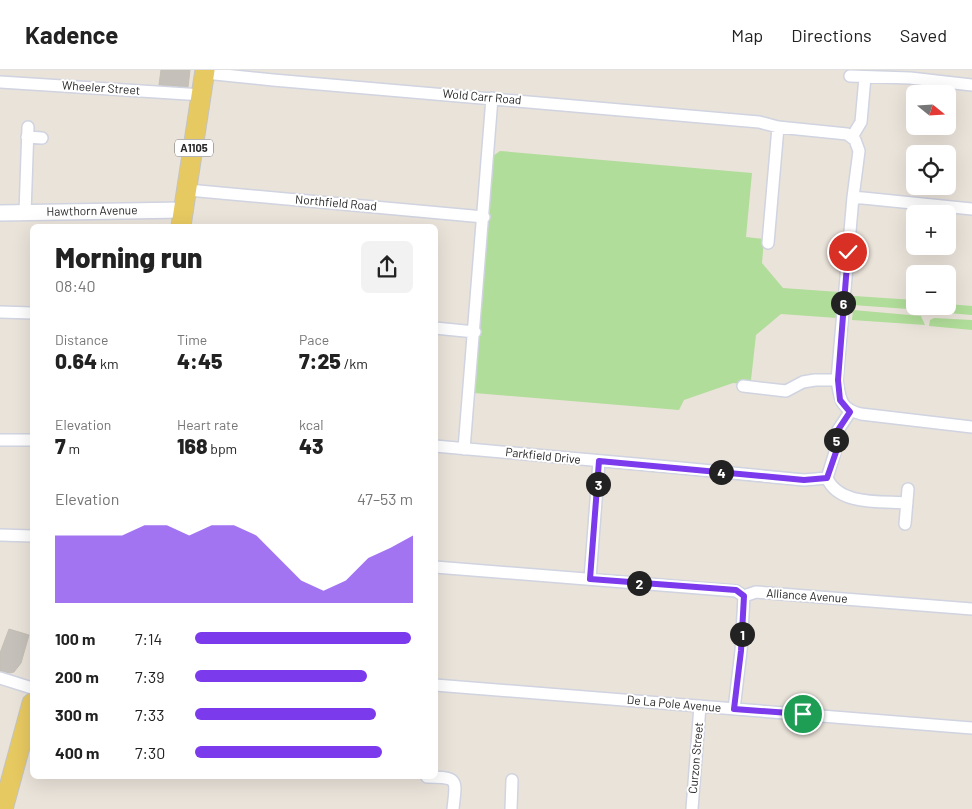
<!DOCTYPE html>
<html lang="en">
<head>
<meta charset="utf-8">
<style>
  :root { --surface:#fff; --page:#f2f2f2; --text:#222; --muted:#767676; --line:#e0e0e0; --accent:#7c3aed }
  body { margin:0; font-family:Barlow,sans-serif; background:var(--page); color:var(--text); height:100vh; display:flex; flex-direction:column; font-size:19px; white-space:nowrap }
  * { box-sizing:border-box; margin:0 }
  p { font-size:16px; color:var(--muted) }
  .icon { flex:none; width:28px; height:28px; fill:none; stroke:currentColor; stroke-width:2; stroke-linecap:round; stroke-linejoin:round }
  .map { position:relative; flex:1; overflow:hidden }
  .side { position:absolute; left:30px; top:154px; width:408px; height:555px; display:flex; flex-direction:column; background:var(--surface); border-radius:8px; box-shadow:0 5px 20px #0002 }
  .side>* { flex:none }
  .needle { width:32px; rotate:108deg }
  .buttons { position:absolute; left:906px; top:15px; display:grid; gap:10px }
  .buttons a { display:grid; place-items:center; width:50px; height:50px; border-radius:8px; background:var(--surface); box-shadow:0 5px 20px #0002; font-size:25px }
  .pin { position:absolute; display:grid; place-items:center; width:42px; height:42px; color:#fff; margin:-21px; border:2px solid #fff; border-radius:50%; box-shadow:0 1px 5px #0007 }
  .km { position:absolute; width:25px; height:25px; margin:-12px; border-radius:50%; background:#222; color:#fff; font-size:14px; line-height:25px; text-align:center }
  .round { display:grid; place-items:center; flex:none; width:52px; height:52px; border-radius:8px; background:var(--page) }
  .overview { display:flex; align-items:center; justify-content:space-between; height:85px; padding:0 25px }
  h1 { font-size:28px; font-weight:800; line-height:38px }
  .metrics { display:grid; grid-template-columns:repeat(3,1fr); gap:8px; height:85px; padding:5px 25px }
  .metrics div { display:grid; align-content:center }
  .metrics b { font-size:21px; font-weight:800 }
  .metrics small { font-size:14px; font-weight:400 }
  .metrics p { font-size:14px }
  .chart { height:140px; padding:10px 25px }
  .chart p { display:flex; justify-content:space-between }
  .chart svg { width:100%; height:90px; margin-top:5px; fill:var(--accent); opacity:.7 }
  ul { padding:0 25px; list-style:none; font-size:16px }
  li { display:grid; grid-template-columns:80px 60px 1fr; align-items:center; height:38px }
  li i { height:12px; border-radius:6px; background:var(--accent) }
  header { display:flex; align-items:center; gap:30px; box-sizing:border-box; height:70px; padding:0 25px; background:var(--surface); border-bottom:1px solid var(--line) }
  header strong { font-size:24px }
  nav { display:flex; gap:28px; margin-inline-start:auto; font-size:18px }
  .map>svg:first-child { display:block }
  .green { fill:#b0dd99 }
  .building { fill:#c5c0ba; stroke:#c4bfb4 }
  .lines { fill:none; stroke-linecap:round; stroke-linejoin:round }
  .minor-casing { stroke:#d0d3e0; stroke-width:14 }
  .tertiary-casing { stroke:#d0d3e0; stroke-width:18 }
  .primary-casing { stroke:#c3c3c3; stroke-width:21 }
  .minor { stroke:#fff; stroke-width:11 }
  .tertiary { stroke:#fff; stroke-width:15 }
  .primary { stroke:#e7c961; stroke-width:19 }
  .route-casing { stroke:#fff; stroke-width:10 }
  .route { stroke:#7c3aed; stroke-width:6 }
  .labels { text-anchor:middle; stroke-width:4; stroke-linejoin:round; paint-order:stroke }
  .shield { fill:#fff; stroke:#686868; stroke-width:1 }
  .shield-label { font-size:11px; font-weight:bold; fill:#282828 }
  .street-label { font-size:12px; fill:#282828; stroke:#fff }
</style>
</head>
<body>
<header>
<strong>Kadence</strong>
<nav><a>Map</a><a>Directions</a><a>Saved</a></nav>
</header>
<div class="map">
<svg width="972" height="739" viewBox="0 0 972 739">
  <rect width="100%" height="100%" fill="#eae3da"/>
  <!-- green -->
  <path class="green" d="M 500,81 L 752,103 L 746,167 L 764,169 L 762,193 L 783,218 L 839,222 L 837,248 L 781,244 L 756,265 L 751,310 L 746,314 L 733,313 L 684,330 L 679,340 L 474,323 L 493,86 Z
    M 854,226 L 915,230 L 915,236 L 926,236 L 922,240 L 853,235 Z
    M 948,234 L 972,236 L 972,245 L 935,242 L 931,239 L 931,236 L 948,236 Z
    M 853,240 L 921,246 L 925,255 L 852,250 Z
    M 934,248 L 972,250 L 972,260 L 929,256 L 930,250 Z"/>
  <!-- building -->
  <path class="building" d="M 161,0 L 190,0 L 188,17 L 159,15 Z
    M 9,559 L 29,565 L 21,593 L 14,602 L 10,603 L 0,601 L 0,583 Z"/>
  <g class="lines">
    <!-- minor casing -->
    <g class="minor-casing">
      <path id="minor" d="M 205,3 L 273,10 L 759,52 L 778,57 L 847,64 L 855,70 L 859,81 L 853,127 L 972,139
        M 850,6 L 910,8 L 972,15
        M 0,12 L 203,25
        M 27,67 L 42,68
        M 852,67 L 861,52 L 865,7
        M 188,120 L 484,147
        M 853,127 L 837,310 C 840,329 840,339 861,344 L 972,357
        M 25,143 L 28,57
        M 768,173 L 778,57
        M 0,242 L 32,243
        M 435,258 L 475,262
        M 743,316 L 786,321 L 803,312 L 815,310 L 837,310
        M 0,370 L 32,370
        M 435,376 L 681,398 L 804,410 L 827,408 L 835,382 L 838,360 L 850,342
        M 464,379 L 492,28
        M 827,408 C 839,436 881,431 907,433
        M 905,454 L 908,419
        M 0,465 L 32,466
        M 435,497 L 736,521 L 744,526 L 756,522 L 972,539
        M 590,509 L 599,391
        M 0,608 L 32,618
        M 435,615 L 972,658
        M 734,639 L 741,581 L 744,526
        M 427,707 C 460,707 456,710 453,739
        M 511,739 L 512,710
        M 692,739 L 700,636"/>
    </g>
    <!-- tertiary casing -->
    <g class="tertiary-casing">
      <path id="tertiary" d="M 0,143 L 185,140"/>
    </g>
    <!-- primary casing -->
    <g class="primary-casing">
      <path id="primary" d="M 181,156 L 205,0
        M 3,739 L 32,633"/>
    </g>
    <!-- minor -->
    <use href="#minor" class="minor"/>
    <!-- tertiary -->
    <use href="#tertiary" class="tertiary"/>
    <!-- primary -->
    <use href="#primary" class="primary"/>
  </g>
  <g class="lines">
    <!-- route casing -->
    <g class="route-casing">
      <path id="route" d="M 803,644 L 734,639 L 741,581 L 744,526 L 736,520 L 590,509 L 599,391 L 804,410 L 827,408 L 836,382 L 838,360 L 850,342 L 840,330 L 838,310 L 848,182"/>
    </g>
    <!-- route -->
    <use href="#route" class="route"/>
  </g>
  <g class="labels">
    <!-- shield labels -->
    <rect class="shield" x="175" y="69.5" width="38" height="17" rx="4"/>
    <g class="shield-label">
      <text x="194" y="82">A1105</text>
    </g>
    <!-- street labels -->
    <g class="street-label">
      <text transform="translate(101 18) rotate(4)" y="4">Wheeler Street</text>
      <text transform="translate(482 27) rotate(5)" y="4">Wold Carr Road</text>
      <text transform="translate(336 133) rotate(5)" y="4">Northfield Road</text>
      <text transform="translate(92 141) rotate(-1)" y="4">Hawthorn Avenue</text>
      <text transform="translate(543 386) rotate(6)" y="4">Parkfield Drive</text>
      <text transform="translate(807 526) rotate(4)" y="4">Alliance Avenue</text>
      <text transform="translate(674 634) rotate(5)" y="4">De La Pole Avenue</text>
      <text transform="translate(696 688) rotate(-85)" y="4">Curzon Street</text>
    </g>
  </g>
</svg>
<div class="buttons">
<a><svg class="needle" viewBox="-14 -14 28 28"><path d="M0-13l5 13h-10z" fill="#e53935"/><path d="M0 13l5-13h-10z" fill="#767676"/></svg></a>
<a><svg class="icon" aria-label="locate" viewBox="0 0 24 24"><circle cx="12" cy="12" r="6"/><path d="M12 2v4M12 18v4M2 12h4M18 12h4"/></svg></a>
<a>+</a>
<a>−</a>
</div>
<div class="pin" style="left:803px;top:644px;background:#1e9e55"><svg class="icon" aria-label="arrive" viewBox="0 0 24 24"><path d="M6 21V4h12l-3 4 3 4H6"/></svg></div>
<div class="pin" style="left:848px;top:182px;background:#d93025"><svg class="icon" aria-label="check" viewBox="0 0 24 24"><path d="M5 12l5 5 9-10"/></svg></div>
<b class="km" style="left:742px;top:564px">1</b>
<b class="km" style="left:639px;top:513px">2</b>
<b class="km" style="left:598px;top:414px">3</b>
<b class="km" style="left:721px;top:402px">4</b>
<b class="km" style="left:836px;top:370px">5</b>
<b class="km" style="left:843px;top:233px">6</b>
<section class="side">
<div class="overview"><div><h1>Morning run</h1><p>08:40</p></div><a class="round"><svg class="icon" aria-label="share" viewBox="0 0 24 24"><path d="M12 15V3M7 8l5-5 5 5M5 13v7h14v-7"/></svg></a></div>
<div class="metrics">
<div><p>Distance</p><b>0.64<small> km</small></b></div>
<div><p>Time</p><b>4:45</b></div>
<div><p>Pace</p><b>7:25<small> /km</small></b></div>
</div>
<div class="metrics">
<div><p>Elevation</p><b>7<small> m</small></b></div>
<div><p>Heart rate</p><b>168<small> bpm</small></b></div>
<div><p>kcal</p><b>43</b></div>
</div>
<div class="chart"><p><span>Elevation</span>47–53 m</p>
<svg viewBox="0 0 160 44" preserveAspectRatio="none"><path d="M0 44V11L10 11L20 11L30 11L40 6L50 6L60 11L70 6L80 6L90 11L100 22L110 33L120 38L130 33L140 22L150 17L160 11V44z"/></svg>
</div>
<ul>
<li><b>100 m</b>7:14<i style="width:99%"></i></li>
<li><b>200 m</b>7:39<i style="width:79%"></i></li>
<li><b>300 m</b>7:33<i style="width:83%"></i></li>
<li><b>400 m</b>7:30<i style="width:86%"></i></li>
</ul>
</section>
</div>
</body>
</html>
